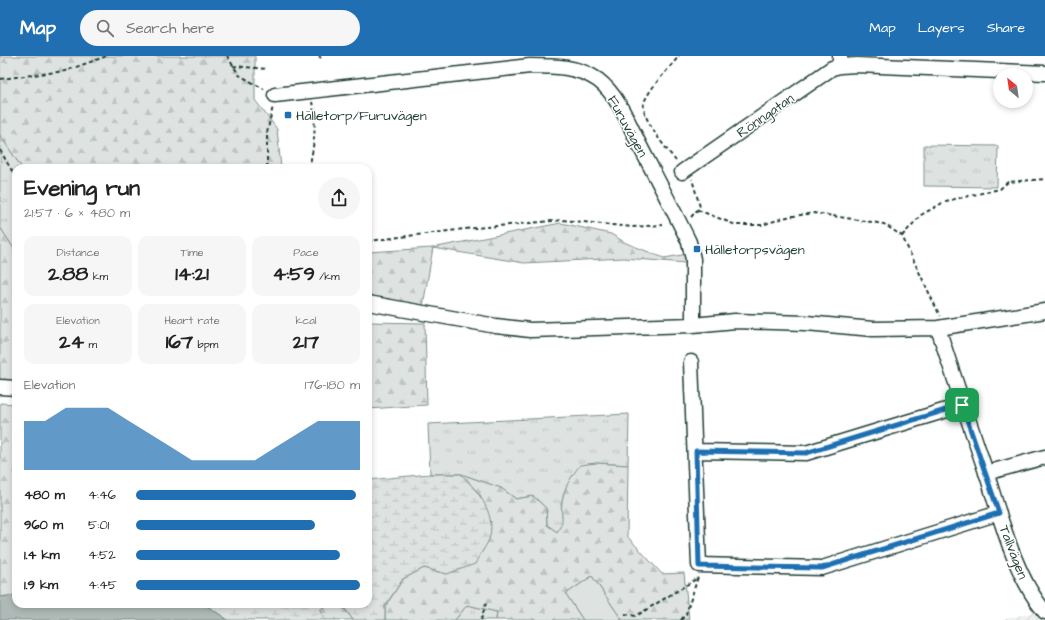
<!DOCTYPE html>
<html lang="en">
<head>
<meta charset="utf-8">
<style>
  :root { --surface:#fff; --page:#f6f6f6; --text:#222; --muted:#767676; --accent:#1f6fb2 }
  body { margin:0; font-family:"Architects Daughter",sans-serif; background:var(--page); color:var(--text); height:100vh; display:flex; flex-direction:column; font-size:15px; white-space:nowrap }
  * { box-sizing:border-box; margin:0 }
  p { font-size:13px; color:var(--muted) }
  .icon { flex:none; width:22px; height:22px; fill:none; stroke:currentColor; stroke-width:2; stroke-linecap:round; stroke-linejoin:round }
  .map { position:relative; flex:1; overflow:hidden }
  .drawer { position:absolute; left:12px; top:108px; width:360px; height:444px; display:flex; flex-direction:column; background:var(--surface); border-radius:12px; box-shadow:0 2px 6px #0003 }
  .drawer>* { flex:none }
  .needle { width:26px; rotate:331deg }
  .tools { position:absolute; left:993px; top:12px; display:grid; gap:8px }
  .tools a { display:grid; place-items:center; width:40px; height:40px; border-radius:50%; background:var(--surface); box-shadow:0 2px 6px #0003; font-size:20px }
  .pin { position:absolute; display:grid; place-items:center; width:34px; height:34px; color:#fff; margin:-17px; border-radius:8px; box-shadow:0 2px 6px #0006 }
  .round { display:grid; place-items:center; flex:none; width:42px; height:42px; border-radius:21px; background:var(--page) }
  .summary { display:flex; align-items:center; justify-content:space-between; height:68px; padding:0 12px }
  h1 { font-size:22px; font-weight:700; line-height:30px }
  .figures { display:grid; grid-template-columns:repeat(3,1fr); gap:6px; height:68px; padding:4px 12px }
  .figures div { display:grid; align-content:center; border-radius:10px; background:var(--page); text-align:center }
  .figures b { font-size:20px; font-weight:700 }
  .figures small { font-size:11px; font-weight:400 }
  .figures p { font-size:11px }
  .chart { height:112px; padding:8px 12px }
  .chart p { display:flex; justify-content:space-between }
  .chart svg { width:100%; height:72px; margin-top:4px; fill:var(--accent); opacity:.7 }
  ul { padding:0 12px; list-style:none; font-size:13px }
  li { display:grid; grid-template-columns:64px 48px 1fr; align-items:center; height:30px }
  li i { height:10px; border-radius:5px; background:var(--accent) }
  header { display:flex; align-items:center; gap:24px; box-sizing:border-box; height:56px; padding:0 20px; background:var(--accent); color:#fff }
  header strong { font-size:19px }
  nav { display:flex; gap:22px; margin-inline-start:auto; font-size:14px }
  .search { width:280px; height:36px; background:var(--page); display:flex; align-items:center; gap:10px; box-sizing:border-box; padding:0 14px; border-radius:22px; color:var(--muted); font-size:15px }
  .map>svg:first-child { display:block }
  .industrial { fill:url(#industrial-furrows) }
  .grass { fill:url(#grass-tufts); stroke:#7e908b }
  .forest { fill:url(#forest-firs); stroke:#7e908b }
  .wetland { fill:url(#wetland-marsh); stroke:#7e908b }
  .pitch { fill:#dee3e2; stroke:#7e908b }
  .water { fill:#afbab7; stroke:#758883 }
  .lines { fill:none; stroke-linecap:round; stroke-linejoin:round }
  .minor-casing { stroke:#1f3d34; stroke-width:17 }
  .path { stroke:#1f3d34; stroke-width:2; stroke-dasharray:4 3; stroke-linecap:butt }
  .minor { stroke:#fff; stroke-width:14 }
  .route-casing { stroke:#fff; stroke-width:8 }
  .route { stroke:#1f6fb2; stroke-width:5 }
  .poi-dot { fill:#1f6fb2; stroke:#fff; stroke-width:1.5 }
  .labels { text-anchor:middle; stroke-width:3; stroke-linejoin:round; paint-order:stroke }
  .poi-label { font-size:14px; fill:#1f3d34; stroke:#fff; text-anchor:start }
  .street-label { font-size:14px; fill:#1f3d34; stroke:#fff }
</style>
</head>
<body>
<header>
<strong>Map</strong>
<div class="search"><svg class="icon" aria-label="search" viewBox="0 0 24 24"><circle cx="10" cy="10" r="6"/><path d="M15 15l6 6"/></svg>Search here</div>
<nav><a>Map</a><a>Layers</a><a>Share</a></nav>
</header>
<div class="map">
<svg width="1045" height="564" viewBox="0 0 1045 564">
  <defs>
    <pattern id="industrial-furrows" width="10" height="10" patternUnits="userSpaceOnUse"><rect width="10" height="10" fill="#eef1f0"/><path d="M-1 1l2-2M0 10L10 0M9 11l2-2" fill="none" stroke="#ccd0ce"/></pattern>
    <pattern id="grass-tufts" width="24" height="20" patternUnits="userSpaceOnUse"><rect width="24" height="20" fill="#dee3e2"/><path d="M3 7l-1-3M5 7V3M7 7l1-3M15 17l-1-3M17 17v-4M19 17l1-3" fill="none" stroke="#bec4c2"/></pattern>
    <pattern id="forest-firs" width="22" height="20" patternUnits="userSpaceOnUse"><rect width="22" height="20" fill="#dee3e2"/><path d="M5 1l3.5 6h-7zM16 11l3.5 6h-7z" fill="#bec4c2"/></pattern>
    <pattern id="wetland-marsh" width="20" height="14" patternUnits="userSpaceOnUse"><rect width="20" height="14" fill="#dee3e2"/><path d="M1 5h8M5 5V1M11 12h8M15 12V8" fill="none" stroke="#bec4c2"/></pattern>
  </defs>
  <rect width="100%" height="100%" fill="#fff"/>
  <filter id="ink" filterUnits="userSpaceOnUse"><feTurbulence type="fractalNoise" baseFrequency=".025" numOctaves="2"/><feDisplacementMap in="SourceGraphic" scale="8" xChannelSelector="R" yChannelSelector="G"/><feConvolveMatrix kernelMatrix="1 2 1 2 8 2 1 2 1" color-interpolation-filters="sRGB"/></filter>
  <g filter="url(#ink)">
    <!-- industrial -->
    <path class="industrial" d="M 1039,555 L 1045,564 L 1002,564 Z"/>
    <!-- grass -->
    <path class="grass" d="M 0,79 L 22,112 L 16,112 L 16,196 L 0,171 Z
      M 924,89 L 998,90 L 997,131 L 924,130 Z
      M 629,358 L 628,409 L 596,407 L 561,447 L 563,467 L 557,476 L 547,469 L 546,452 L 533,440 L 516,443 L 501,432 L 461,418 L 430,418 L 428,368 Z
      M 467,549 L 497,556 L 496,564 L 455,564 Z"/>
    <!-- forest -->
    <path class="forest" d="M 0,0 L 255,0 L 255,44 L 277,73 L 281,112 L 22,112 L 0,79 Z
      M 561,167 L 611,178 L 626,187 L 664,202 L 688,198 L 686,207 L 624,202 L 524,207 L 433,192 L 423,250 L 368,243 L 368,196 L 432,192 Z
      M 0,171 L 16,196 L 16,334 L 0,334 Z
      M 368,266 L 425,267 L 427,349 L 368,353 Z
      M 0,347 L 16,348 L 16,539 L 0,541 Z
      M 596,407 L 628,409 L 627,480 L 662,518 L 684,517 L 689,564 L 622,564 L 592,520 L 566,538 L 583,564 L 496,564 L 497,556 L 467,549 L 455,564 L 385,564 L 385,551 L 403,523 L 424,512 L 447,518 L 481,440 L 461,418 L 501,432 L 516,443 L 533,440 L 546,452 L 547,469 L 557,476 C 566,463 560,460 562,446 C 564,431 571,421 580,409 Z
      M 328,548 C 341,548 346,554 353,564 L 325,564 L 320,553 Z"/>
    <!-- wetland -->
    <path class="wetland" d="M 430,418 L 461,418 C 477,435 495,454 490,480 C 488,489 479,499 475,508 L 447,518 L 424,512 L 403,523 L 385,550 L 385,564 L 353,564 L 346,554 L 338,548 L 368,548 L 368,424 Z
      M 190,548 L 328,548 L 320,554 L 325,564 L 228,564 L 207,550 Z"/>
    <!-- pitch -->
    <path class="pitch" d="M 592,520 L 622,564 L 583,564 L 566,538 Z"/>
    <!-- water -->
    <path class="water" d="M 16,539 L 16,548 L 190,548 L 207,550 L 228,564 L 0,564 L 0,541 Z"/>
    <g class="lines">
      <!-- minor casing -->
      <g class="minor-casing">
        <path id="minor" d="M 840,10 L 857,9 L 1045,17
          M 275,39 L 530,10 C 554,10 578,10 598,24 C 619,40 630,71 642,94 C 658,125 674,155 689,186 L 693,203 L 693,269
          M 682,116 L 822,19 L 832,12 L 840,10 L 840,0
          M 368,247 L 496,270 L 530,274 L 693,269 L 735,265 L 806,267 L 873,273 L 938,272 L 1045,255
          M 938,272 C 954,322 971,372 988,422 C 1001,464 1016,522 1045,556
          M 691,306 L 699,509 L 822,512 L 999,457
          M 0,331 L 16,332
          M 696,395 L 806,397 L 963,349
          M 986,417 L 1045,401"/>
      </g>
      <!-- path -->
      <path class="path" d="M 227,0 L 239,19 L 264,33
        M 319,0 L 321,2
        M 233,10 L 267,13
        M 0,23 L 65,15 L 107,0
        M 0,94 L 16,122
        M 676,105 C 667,93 637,59 645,44 C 653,28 668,14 679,0
        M 267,112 L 267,77 L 273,50
        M 309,112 C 314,91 317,68 312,46
        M 698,154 L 736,169 L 762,169 L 787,161 L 814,157 L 884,168 L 902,180 L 940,260
        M 691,161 L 700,151 L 692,123
        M 902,180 L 921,159 L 946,145 L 1000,133 L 1008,126 L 1045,123
        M 368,185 L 465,173 L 563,164 L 632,171 L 663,169
        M 625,558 L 636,560 L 698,522
        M 481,564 L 486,547
        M 681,564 L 686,558 L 698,521"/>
      <!-- minor -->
      <use href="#minor" class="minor"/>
    </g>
  </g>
  <g class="lines" filter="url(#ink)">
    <!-- route casing -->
    <g class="route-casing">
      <path id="route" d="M 962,349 L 999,457 L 822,512 L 699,510 L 696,395 L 806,397 Z"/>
    </g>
    <!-- route -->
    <use href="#route" class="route"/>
  </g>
  <!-- markers -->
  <g class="poi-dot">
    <rect x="284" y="55" width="8" height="8" rx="2"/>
    <rect x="693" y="189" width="8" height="8" rx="2"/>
  </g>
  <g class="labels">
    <!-- poi labels -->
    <g class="poi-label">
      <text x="296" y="64">Hälletorp/Furuvägen</text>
      <text x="705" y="198">Hälletorpsvägen</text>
    </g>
    <!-- street labels -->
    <g class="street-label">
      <text transform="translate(765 59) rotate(-35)" y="5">Rönngatan</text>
      <text transform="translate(628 70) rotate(61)" y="5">Furuvägen</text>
      <text transform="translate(1014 496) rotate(69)" y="5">Tallvägen</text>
    </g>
  </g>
</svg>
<div class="tools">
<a><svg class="needle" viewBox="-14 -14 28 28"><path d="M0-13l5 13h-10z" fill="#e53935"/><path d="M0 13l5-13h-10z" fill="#767676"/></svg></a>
</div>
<div class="pin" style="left:962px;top:349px;background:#1e9e55"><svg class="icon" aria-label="arrive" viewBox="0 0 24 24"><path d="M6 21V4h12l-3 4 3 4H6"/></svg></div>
<section class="drawer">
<div class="summary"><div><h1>Evening run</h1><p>21:57 · 6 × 480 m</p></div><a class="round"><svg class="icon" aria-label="share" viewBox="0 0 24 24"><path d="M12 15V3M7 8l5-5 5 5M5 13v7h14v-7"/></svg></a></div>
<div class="figures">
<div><p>Distance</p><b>2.88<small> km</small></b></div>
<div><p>Time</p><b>14:21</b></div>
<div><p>Pace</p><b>4:59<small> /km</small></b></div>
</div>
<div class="figures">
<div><p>Elevation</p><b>24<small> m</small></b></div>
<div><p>Heart rate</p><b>167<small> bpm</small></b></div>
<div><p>kcal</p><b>217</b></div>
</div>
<div class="chart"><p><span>Elevation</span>176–180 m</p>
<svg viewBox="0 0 160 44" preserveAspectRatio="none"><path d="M0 44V14L10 14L20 6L30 6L40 6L50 14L60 22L70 30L80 38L90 38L100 38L110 38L120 30L130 22L140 14L150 14L160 14V44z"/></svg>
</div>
<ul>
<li><b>480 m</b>4:46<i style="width:98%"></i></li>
<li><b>960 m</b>5:01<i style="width:80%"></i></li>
<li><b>1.4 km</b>4:52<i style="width:91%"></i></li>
<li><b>1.9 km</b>4:45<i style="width:100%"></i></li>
</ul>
</section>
</div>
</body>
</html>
